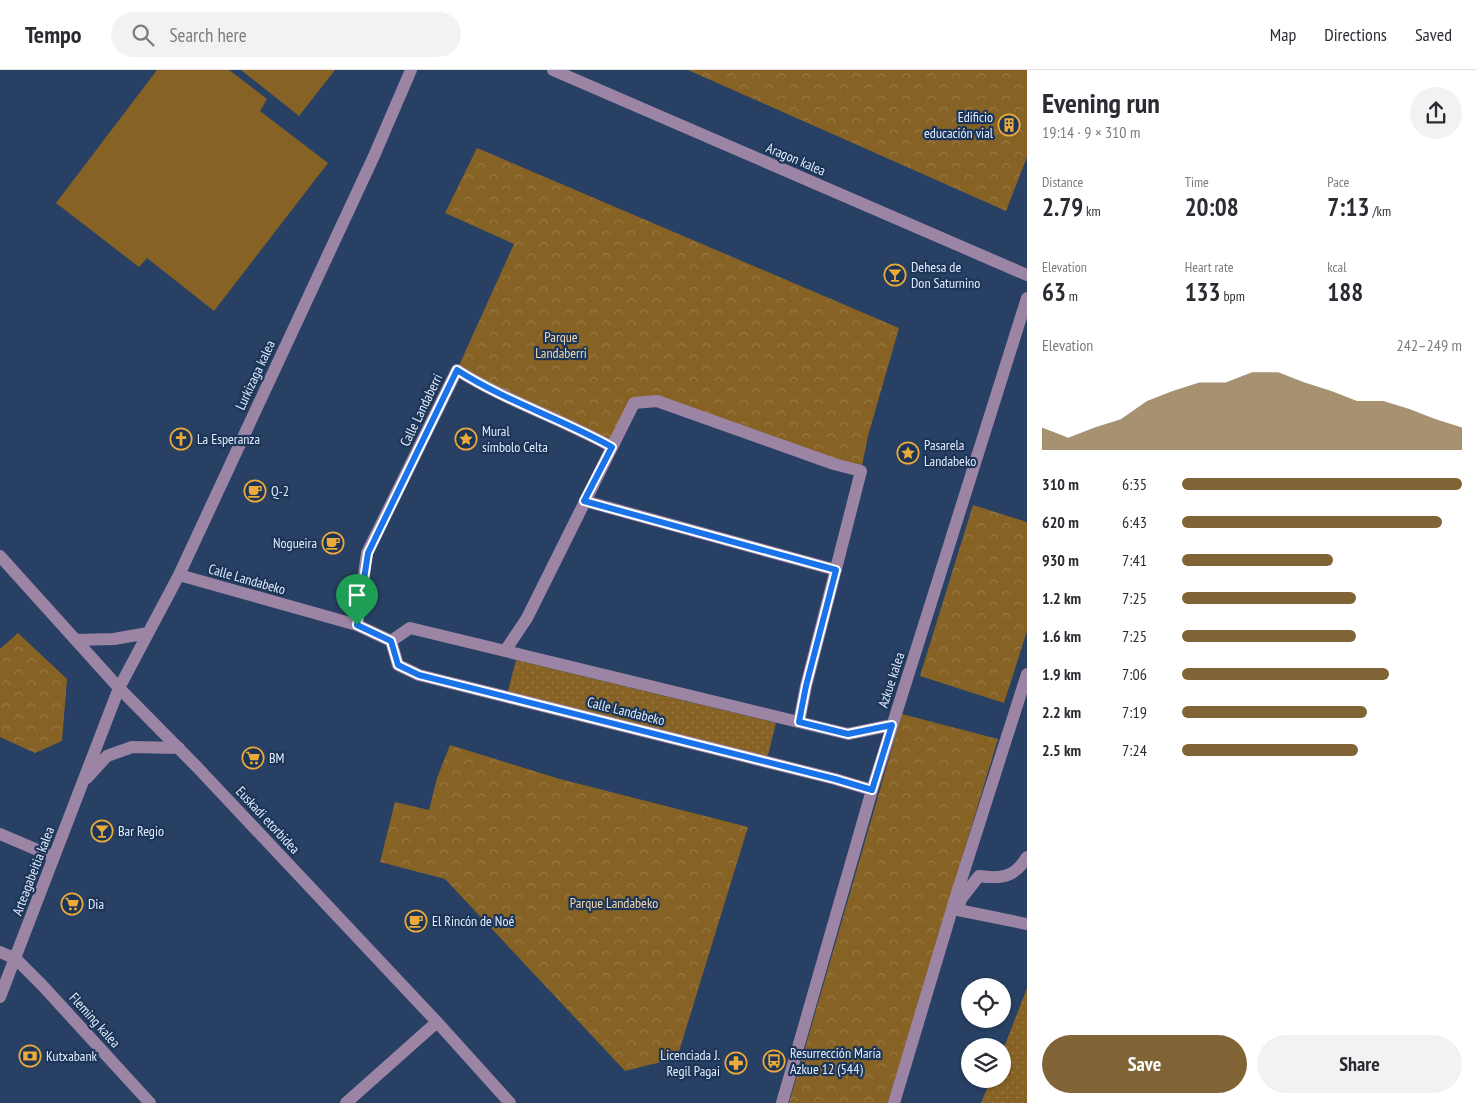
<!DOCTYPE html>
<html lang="en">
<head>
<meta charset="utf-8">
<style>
  :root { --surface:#fff; --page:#f2f2f3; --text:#2b2b33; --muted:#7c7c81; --line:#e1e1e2; --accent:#816436 }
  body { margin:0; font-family:"PT Sans Narrow",sans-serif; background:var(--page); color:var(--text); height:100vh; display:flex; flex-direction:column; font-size:19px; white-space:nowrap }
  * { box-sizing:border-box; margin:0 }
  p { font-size:16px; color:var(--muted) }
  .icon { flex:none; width:28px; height:28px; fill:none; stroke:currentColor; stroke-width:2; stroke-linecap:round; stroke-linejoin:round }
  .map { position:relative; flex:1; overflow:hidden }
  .drawer { display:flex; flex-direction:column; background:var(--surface); width:450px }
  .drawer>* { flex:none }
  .fabs { position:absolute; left:961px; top:908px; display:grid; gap:10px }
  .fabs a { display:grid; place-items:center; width:50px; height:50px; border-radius:50%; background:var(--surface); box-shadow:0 1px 4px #0004; font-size:25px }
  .pin { position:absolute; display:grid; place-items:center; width:42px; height:42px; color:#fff; margin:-51px -21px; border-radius:50% 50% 50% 0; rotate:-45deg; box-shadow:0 0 5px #0007 }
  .pin .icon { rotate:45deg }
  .round { display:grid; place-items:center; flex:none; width:52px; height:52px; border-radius:26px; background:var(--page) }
  .head { display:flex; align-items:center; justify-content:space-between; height:85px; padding:0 15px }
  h1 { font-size:28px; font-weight:800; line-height:38px }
  .metrics { display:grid; grid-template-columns:repeat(3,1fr); gap:8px; height:85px; padding:5px 15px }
  .metrics div { display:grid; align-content:center }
  .metrics b { font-size:25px; font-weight:800 }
  .metrics small { font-size:14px; font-weight:400 }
  .metrics p { font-size:14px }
  .chart { height:140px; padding:10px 15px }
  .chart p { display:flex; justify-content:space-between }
  .chart svg { width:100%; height:90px; margin-top:5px; fill:var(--accent); opacity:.7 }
  .primary-button { display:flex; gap:10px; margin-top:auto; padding:10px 15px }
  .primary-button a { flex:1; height:58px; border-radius:30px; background:var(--accent); color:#fff; font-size:20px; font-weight:800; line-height:58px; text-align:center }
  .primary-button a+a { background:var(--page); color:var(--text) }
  ul { padding:0 15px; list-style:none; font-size:16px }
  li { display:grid; grid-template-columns:80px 60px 1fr; align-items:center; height:38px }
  li i { height:12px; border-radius:6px; background:var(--accent) }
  header { display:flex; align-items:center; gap:30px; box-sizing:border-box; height:70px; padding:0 25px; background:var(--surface); border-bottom:1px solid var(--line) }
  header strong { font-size:24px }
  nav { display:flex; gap:28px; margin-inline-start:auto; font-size:18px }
  .search { width:350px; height:45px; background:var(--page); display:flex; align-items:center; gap:12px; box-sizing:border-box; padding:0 18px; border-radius:28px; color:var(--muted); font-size:19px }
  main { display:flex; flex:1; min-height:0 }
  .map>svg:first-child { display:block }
  .grass { fill:url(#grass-dots) }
  .park { fill:url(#park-crowns) }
  .pitch { fill:#876225 }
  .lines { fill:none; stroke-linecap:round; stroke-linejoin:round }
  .minor { stroke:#9c84a5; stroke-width:12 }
  .route-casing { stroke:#fff; stroke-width:10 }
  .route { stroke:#1a73e8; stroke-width:6 }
  .labels { text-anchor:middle; stroke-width:4.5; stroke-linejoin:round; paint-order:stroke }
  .poi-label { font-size:14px; fill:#e0ecfe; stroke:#1d3658; text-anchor:start }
  .street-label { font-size:14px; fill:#e0ecfe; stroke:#1d3658 }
  .park-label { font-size:14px; fill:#f4d8af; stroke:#1d3658 }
</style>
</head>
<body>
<header>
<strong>Tempo</strong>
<div class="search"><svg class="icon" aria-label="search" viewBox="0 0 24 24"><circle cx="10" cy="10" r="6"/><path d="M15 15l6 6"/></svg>Search here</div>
<nav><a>Map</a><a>Directions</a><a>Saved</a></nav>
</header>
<main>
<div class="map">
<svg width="1027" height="1033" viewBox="0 0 1027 1033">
  <defs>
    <pattern id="grass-dots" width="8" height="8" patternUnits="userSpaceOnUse" patternTransform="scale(1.25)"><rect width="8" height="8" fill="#876225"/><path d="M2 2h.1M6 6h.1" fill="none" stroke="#987946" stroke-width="1.8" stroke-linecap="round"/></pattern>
    <pattern id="park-crowns" width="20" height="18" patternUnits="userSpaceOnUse" patternTransform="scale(1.25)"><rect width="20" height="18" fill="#876225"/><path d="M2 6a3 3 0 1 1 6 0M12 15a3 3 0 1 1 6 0" fill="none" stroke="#987946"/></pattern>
  </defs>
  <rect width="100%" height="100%" fill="#274063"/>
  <!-- grass -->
  <path class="grass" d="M 516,590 L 776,653 L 767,689 L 507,625 Z
    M 1027,918 L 1027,1033 L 981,1033 L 991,1009 L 1002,1009 L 1003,980 Z"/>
  <!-- park -->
  <path class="park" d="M 688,0 L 1027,0 L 1027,87 L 1006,141 Z
    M 477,78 L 899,258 L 868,366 L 861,401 L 657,331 L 634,333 L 612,377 L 457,300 L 514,174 L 445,143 Z
    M 973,435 L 1027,452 L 1027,561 L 1004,633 L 920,606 Z
    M 18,563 L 67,609 L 62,671 L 35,683 L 0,667 L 0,579 Z
    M 902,644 L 998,669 L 888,1033 L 789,1033 Z
    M 450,675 L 560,709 L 748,757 L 677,988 L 625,1001 L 445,809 L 380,792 L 395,732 L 429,740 L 437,708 Z"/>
  <!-- pitch -->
  <path class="pitch" d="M 157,0 L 229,0 L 267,29 L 260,41 L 328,93 L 214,241 L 147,188 L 139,197 L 56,133 Z
    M 241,0 L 335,0 L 299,46 Z"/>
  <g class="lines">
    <!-- minor -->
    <path class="minor" d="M 553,0 L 1027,205
      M 585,431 L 836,500
      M 0,486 L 119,618 L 197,697 L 437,952 L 510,1033
      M 179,505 L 357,555 L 391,571 L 398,595 L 419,605 L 835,709 L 872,720
      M 357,555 L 367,483 L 457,300 C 506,331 562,349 612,377
      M 76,570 L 114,569 L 148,563
      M 391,571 L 410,558 L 848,664 L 892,655
      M 505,581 L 527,548 L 634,333 L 657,331 L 834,394 L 861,401 L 806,616 L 799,652
      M 87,708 L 107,686 L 132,677 L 179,678
      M 0,764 L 54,787
      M 1027,787 C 1014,808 1001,809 979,806 L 961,829 L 958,840 L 1027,854
      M 0,882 L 16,889 L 42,915 L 150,1033
      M 0,927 L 119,618 L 179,505 L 374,86 L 411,0
      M 346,1033 L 437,952
      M 782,1033 L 872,720 L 1027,228
      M 894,1033 L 956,826 L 1027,604"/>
  </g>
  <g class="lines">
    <!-- route casing -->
    <g class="route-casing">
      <path id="route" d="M 457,300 C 505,331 562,349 612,377 L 584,431 L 836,500 L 806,616 L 799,652 L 848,664 L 892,655 L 872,720 L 835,709 L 419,605 L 398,595 L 391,571 L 357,555 L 368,483 Z"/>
    </g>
    <!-- route -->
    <use href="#route" class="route"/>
  </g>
  <!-- icons -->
  <defs>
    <g id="building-ring" transform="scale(1.125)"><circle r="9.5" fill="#1d3658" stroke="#ebaa39" stroke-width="1.5"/><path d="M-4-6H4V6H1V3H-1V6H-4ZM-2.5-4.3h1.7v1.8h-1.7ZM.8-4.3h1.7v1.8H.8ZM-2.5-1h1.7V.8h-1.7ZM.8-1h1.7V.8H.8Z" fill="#ebaa39"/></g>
    <g id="bar-ring" transform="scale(1.125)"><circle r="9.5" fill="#1d3658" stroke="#ebaa39" stroke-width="1.5"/><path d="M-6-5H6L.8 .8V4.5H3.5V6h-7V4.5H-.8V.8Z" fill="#ebaa39"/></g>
    <g id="church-ring" transform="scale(1.125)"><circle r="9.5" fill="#1d3658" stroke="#ebaa39" stroke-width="1.5"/><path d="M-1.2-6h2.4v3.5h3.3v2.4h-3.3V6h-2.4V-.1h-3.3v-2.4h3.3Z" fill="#ebaa39"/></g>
    <g id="sight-ring" transform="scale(1.125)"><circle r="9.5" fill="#1d3658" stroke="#ebaa39" stroke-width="1.5"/><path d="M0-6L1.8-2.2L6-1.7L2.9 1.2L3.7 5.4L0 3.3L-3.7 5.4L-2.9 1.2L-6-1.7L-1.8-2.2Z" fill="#ebaa39"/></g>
    <g id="cafe-ring" transform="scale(1.125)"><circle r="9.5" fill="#1d3658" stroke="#ebaa39" stroke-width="1.5"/><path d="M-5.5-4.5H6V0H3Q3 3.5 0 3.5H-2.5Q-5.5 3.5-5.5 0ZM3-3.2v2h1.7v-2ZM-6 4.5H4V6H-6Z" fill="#ebaa39"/></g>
    <g id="supermarket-ring" transform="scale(1.125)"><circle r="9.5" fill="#1d3658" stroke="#ebaa39" stroke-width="1.5"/><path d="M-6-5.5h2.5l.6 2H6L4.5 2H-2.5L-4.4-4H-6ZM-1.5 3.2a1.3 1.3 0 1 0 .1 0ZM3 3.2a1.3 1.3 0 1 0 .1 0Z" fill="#ebaa39"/></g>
    <g id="bank-ring" transform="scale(1.125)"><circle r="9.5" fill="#1d3658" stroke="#ebaa39" stroke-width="1.5"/><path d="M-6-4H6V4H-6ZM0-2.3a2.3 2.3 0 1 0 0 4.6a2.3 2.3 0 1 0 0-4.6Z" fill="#ebaa39"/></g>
    <g id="bus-ring" transform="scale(1.125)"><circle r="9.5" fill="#1d3658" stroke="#ebaa39" stroke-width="1.5"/><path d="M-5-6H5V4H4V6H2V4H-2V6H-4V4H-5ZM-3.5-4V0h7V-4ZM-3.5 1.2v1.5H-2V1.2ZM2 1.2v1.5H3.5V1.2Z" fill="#ebaa39"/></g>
    <g id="pharmacy-ring" transform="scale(1.125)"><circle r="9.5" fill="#1d3658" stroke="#ebaa39" stroke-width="1.5"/><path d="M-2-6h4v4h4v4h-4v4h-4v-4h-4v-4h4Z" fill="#ebaa39"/></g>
  </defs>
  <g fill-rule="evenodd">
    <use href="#building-ring" x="1009" y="55"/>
    <use href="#bar-ring" x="895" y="205"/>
    <use href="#church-ring" x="181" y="369"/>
    <use href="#sight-ring" x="466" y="369"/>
    <use href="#sight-ring" x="908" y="383"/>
    <use href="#cafe-ring" x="255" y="421"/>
    <use href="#cafe-ring" x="333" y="473"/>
    <use href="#supermarket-ring" x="253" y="688"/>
    <use href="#bar-ring" x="102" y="761"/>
    <use href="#supermarket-ring" x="72" y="834"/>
    <use href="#cafe-ring" x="416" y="851"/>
    <use href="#bank-ring" x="30" y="986"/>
    <use href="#bus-ring" x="774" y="991"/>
    <use href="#pharmacy-ring" x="736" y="993"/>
  </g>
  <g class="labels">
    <!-- poi labels -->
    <g class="poi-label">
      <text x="993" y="52" text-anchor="end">Edificio<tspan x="993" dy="16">educación vial</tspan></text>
      <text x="911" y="202">Dehesa de<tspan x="911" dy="16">Don Saturnino</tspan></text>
      <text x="482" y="366">Mural<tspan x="482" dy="16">símbolo Celta</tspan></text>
      <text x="197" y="374">La Esperanza</text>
      <text x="924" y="380">Pasarela<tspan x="924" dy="16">Landabeko</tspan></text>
      <text x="271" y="426">Q-2</text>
      <text x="317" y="478" text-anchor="end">Nogueira</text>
      <text x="269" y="693">BM</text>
      <text x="118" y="766">Bar Regio</text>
      <text x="88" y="839">Dia</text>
      <text x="432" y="856">El Rincón de Noé</text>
      <text x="790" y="988">Resurrección María<tspan x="790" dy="16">Azkue 12 (544)</tspan></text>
      <text x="720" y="990" text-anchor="end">Licenciada J.<tspan x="720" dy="16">Regil Pagai</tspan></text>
      <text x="46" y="991">Kutxabank</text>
    </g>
    <!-- street labels -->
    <g class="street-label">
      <text transform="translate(796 89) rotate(23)" y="5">Aragon kalea</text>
      <text transform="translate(255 305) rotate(-65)" y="5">Lurkizaga kalea</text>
      <text transform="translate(421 340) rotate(-64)" y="5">Calle Landaberri</text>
      <text transform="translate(247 509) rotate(16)" y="5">Calle Landabeko</text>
      <text transform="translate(891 610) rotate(-72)" y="5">Azkue kalea</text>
      <text transform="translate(626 641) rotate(14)" y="5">Calle Landabeko</text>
      <text transform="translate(268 750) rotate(47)" y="5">Euskadi etorbidea</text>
      <text transform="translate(33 801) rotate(-69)" y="5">Arteagabeitia kalea</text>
      <text transform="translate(95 950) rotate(48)" y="5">Fleming kalea</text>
    </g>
    <!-- park labels -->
    <g class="park-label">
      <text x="561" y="272">Parque<tspan x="561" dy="16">Landaberri</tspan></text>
      <text x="614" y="838">Parque Landabeko</text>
    </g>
  </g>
</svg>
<div class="fabs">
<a><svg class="icon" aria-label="locate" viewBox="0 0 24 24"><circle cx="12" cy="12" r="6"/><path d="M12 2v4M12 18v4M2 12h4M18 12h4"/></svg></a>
<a><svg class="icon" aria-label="layers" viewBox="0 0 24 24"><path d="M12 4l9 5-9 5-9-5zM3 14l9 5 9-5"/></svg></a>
</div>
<div class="pin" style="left:357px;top:555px;background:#1e9e55"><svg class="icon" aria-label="arrive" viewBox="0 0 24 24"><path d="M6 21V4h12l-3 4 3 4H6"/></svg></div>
</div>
<section class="drawer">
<div class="head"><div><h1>Evening run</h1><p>19:14 · 9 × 310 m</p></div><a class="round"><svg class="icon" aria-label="share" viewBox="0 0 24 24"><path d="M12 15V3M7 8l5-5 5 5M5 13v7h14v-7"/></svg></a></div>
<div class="metrics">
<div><p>Distance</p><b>2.79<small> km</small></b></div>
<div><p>Time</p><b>20:08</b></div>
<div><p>Pace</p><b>7:13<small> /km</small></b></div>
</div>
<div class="metrics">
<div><p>Elevation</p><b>63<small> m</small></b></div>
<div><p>Heart rate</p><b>133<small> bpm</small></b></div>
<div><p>kcal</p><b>188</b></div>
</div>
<div class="chart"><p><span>Elevation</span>242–249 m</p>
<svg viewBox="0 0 160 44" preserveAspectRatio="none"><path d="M0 44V33L10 38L20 33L30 29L40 20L50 15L60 11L70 11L80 6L90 6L100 11L110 15L120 20L130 20L140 24L150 29L160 33V44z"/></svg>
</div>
<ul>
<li><b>310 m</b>6:35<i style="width:100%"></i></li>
<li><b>620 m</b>6:43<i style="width:93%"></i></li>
<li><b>930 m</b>7:41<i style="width:54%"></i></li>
<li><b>1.2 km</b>7:25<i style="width:62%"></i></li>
<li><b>1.6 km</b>7:25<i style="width:62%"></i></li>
<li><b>1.9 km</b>7:06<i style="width:74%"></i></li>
<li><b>2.2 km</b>7:19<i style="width:66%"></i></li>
<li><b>2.5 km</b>7:24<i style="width:63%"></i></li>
</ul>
<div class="primary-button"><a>Save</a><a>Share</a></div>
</section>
</main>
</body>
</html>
